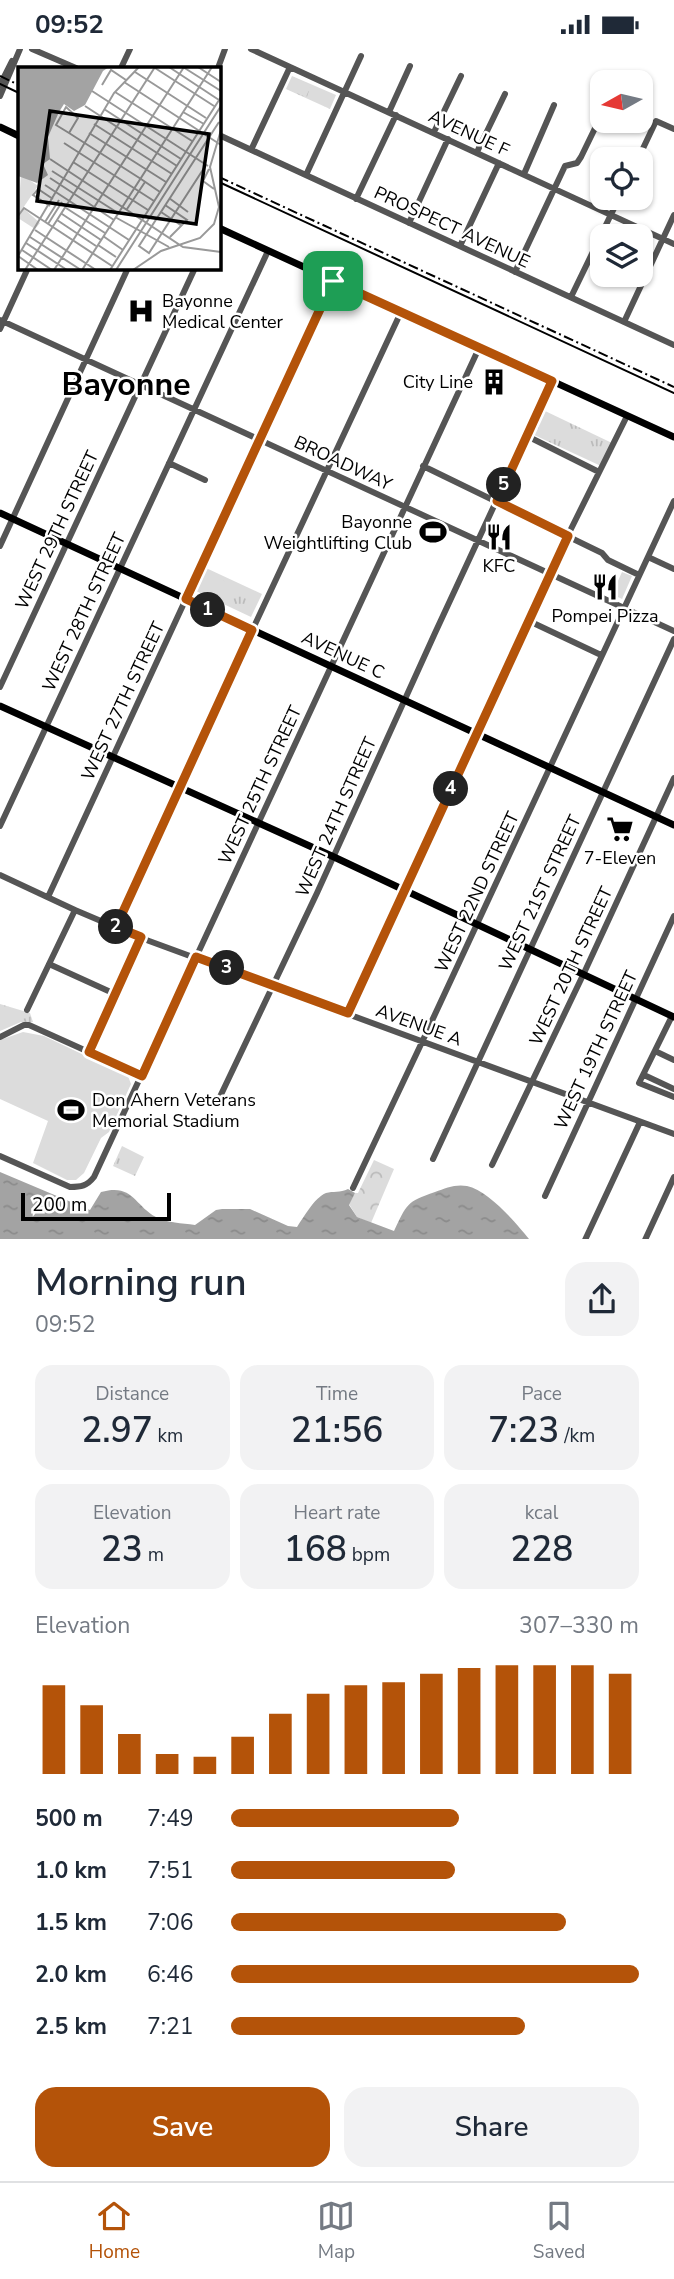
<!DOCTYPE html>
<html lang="en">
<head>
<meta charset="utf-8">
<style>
  :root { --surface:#fff; --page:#f2f2f3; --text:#1f2937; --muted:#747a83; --line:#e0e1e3; --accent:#b45309 }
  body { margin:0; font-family:"Nunito Sans",sans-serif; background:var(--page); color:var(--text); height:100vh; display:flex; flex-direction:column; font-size:26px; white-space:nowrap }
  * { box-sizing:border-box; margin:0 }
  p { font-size:23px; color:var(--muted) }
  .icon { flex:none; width:38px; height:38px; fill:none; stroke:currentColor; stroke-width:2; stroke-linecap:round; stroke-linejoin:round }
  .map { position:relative; height:1190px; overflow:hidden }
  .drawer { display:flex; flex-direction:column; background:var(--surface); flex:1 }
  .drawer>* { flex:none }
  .needle { width:46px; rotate:262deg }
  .tools { position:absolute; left:590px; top:21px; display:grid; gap:14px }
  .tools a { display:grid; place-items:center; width:63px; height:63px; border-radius:14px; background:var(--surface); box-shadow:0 2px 5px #0004; font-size:35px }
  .scale { position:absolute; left:21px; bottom:18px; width:150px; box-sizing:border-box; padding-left:7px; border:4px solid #000; border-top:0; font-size:19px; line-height:24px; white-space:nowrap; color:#000; -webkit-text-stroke:5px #fff; paint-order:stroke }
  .pin { position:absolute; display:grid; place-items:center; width:60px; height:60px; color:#fff; margin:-30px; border-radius:14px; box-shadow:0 4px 10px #0006 }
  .km { position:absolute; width:35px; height:35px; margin:-18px; border-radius:50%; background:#222; color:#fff; font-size:19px; line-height:35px; text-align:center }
  .round { display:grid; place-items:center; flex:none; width:74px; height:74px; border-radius:21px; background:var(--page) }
  .headline { display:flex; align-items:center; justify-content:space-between; height:119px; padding:0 35px }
  h1 { font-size:38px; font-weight:600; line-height:52px }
  .figures { display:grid; grid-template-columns:repeat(3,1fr); gap:10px; height:119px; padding:7px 35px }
  .figures div { display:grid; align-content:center; border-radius:18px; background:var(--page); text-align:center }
  .figures b { font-size:35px; font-weight:600 }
  .figures small { font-size:19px; font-weight:400 }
  .figures p { font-size:19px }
  .chart { height:196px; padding:14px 35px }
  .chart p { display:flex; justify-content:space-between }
  .chart svg { width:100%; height:126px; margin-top:7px; stroke:var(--accent); stroke-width:6 }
  .action { display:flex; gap:14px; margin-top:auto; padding:14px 35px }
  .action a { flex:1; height:80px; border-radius:21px; background:var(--accent); color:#fff; font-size:28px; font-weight:600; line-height:80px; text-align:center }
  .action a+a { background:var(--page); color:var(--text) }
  ul { padding:0 35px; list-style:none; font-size:23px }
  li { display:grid; grid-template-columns:112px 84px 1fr; align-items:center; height:52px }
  li i { height:18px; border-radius:9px; background:var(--accent) }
  .status { display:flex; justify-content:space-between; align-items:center; height:49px; padding:0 35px; background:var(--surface); direction:ltr }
  .status svg { height:19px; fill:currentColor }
  .tabs { display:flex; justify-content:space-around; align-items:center; height:98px; border-top:2px solid var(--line); background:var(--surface); font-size:19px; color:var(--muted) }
  .tabs a { display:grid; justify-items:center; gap:4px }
  .tabs .selected { color:var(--accent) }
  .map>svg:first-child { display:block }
  .grass { fill:url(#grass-tufts) }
  .forest { fill:url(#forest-crowns) }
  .pitch { fill:#dcdcdc }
  .water { fill:url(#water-ripples) }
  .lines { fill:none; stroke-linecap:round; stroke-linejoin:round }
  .minor { stroke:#555; stroke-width:6 }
  .major { stroke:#000; stroke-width:7 }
  .tram { stroke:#000; stroke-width:2 }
  .rail { stroke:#000; stroke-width:2; stroke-dasharray:10 3.5 2 3.5; stroke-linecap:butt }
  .route-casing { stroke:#fff; stroke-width:14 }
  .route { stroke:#b45309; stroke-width:9 }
  .labels { text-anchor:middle; stroke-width:5; stroke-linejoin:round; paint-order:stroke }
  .street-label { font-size:18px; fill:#000; stroke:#fff }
  .poi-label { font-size:18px; fill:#000; stroke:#fff }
  .town-label { font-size:32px; font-weight:bold; fill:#000; stroke:#fff }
  .inset-road { fill:none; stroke:#999; stroke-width:2 }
  .view { fill:#000; fill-opacity:0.15; stroke:#000; stroke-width:3.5 }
  .inset-edge { fill:none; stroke:#000; stroke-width:3.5 }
</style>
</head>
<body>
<div class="status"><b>09:52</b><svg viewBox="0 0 49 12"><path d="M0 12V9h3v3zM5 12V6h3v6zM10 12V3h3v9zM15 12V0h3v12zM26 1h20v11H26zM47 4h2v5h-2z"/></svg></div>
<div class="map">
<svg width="674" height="1191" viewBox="0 0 674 1191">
  <defs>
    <pattern id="grass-tufts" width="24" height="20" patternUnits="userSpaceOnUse" patternTransform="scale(1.75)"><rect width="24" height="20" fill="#dcdcdc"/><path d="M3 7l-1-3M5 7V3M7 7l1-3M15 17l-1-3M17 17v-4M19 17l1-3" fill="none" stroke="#bbb"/></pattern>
    <pattern id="forest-crowns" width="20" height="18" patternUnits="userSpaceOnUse" patternTransform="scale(1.75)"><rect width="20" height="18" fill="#dcdcdc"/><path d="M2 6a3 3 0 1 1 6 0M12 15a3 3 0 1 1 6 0" fill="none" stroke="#bbb"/></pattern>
    <pattern id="water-ripples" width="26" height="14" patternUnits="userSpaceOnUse" patternTransform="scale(1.75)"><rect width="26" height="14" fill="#a3a3a3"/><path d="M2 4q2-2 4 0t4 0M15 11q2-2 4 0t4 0" fill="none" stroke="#8b8b8b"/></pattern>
  </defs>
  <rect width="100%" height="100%" fill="#fff"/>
  <!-- grass -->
  <path class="grass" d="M 292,27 L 336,46 L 330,60 L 286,40 Z
    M 543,361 L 612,394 L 601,417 L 532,385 Z
    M 206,519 L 262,545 L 251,568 L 196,542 Z
    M 622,523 L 632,527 L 622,550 L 612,545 Z
    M 0,955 L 30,964 L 33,973 L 21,973 L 0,982 Z
    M 122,1097 L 144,1108 L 135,1127 L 113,1117 Z"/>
  <!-- forest -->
  <path class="forest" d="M 374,1111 L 394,1120 L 371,1174 L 357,1168 L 349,1155 L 355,1144 L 358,1144 Z"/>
  <!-- pitch -->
  <path class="pitch" d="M 293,28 L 311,36 L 306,48 L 287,40 Z
    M 206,524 L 227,533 L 223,543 L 202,534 Z
    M 23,983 L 44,987 L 128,1027 L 131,1035 L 109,1083 L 101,1089 L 84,1124 L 76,1131 L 67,1131 L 33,1114 L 48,1072 L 0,1050 L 0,991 Z"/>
  <!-- water -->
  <path class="water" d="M 0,1123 L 90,1161 L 101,1143 C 133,1134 134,1156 156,1168 C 167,1174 182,1174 195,1176 L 216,1161 L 222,1160 L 250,1160 L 288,1177 L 297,1178 C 304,1168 314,1149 326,1144 C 333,1142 340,1144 348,1140 L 355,1144 L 349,1156 L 357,1168 L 394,1182 C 407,1155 406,1153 435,1143 C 446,1139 455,1135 467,1137 C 488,1141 516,1174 529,1190 L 0,1190 Z"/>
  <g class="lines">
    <!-- minor -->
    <path class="minor" d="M 32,0 L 76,19
      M 251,0 L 674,195
      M 121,19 L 130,0
      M 218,19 L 225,0
      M 0,36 L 12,12
      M 0,47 L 20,0
      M 389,63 L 410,17
      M 434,83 L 461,27
      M 219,86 L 674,296
      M 251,101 L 290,18
      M 477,103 L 505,45
      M 638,110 L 656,72 L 674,80
      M 524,125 L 554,56
      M 306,126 L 361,7
      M 356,150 L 396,66
      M 409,174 L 448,90
      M 460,197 L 499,114
      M 515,223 L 565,117 L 577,114 L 581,108 L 599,71
      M 571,248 L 619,149
      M 0,271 L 674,582
      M 624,273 L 674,166
      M 0,280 L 28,219
      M 527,387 L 599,423
      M 169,414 L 205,431
      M 423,417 L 602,504 L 608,511 L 639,526
      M 0,497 L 128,219
      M 648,508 L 674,520
      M 529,572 L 601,606
      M 0,638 L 195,219
      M 0,777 L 268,202
      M 0,826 L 75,861 L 141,889 L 674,1085
      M 48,848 L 333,232
      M 116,878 L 179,738 L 401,263
      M 49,915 L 115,945
      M 27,961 L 75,861
      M 348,964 L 570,482 L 627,367
      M 672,967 L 639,1034 L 674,1048
      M 0,988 L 24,976 L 29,976 L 142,1027
      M 655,1002 L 674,1011
      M 89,1003 L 141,889
      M 644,1026 L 674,1040
      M 217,1054 L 317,844 L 435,584 L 552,332
      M 0,1107 L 70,1138 C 81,1138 87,1137 94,1128 L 479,299
      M 433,1110 L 674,590
      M 492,1116 L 584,924 L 674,729
      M 353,1139 L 423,991 L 674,452
      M 545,1147 L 674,867
      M 585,1191 L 640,1073
      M 645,1191 L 674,1128"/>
    <!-- major -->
    <path class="major" d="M 0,78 L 19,87
      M 219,179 L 674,388
      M 0,464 L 674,776
      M 0,657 L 334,808 L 674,968"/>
    <!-- tram -->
    <path class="tram" d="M 0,35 L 19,44
      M 219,133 L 674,344"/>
    <!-- rail -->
    <path class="rail" d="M 0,27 L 19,36
      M 219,128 L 674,338"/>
  </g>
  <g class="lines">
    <!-- route casing -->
    <g class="route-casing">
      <path id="route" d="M 333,232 L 552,332 L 497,452 L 568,487 L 348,964 L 196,908 L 142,1027 L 89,1003 L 141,888 L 116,878 L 252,581 L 186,550 Z"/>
    </g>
    <!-- route -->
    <use href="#route" class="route"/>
  </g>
  <!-- icons -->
  <defs>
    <g id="hospital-bare" transform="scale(2.1)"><path d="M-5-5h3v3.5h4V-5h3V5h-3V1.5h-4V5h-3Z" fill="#000" stroke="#fff" stroke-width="2.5" paint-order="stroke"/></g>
    <g id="building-bare" transform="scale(2.1)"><path d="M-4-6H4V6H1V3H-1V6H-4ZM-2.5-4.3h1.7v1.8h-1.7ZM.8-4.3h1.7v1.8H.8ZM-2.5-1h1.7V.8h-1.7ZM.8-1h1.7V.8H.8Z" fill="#000" stroke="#fff" stroke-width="2.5" paint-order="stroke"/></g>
    <g id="stadium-bare" transform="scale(2.1)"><path d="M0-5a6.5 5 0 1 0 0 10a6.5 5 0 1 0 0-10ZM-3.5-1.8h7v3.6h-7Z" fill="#000" stroke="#fff" stroke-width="2.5" paint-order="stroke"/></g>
    <g id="restaurant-bare" transform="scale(2.1)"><path d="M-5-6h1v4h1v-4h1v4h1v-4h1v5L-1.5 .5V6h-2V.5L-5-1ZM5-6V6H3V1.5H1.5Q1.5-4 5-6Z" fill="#000" stroke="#fff" stroke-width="2.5" paint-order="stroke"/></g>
    <g id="supermarket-bare" transform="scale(2.1)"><path d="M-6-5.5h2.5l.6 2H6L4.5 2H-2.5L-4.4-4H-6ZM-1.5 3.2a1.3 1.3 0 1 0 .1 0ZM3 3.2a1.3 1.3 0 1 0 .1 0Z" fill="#000" stroke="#fff" stroke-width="2.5" paint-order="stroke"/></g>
  </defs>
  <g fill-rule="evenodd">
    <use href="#hospital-bare" x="141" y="262"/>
    <use href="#building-bare" x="494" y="333"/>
    <use href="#stadium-bare" x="433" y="483"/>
    <use href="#restaurant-bare" x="499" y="488"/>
    <use href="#restaurant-bare" x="605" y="538"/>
    <use href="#supermarket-bare" x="620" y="780"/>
    <use href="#stadium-bare" x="71" y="1061"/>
  </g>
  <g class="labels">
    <!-- street labels -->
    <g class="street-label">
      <text transform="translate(469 84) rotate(25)" y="6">AVENUE F</text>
      <text transform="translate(452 178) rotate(25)" y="6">PROSPECT AVENUE</text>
      <text transform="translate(343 414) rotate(25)" y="6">BROADWAY</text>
      <text transform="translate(57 481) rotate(-65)" y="6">WEST 29TH STREET</text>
      <text transform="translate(84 563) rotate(-65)" y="6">WEST 28TH STREET</text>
      <text transform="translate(343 606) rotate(25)" y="6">AVENUE C</text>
      <text transform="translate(123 652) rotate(-65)" y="6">WEST 27TH STREET</text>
      <text transform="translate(260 736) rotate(-65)" y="6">WEST 25TH STREET</text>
      <text transform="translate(336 768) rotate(-66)" y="6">WEST 24TH STREET</text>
      <text transform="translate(477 843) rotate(-65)" y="6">WEST 22ND STREET</text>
      <text transform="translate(540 844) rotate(-65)" y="6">WEST 21ST STREET</text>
      <text transform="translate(571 917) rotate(-65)" y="6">WEST 20TH STREET</text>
      <text transform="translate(419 976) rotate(20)" y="6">AVENUE A</text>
      <text transform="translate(596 1001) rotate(-65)" y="6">WEST 19TH STREET</text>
    </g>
    <!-- poi labels -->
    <g class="poi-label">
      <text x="162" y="258" text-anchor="start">Bayonne<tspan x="162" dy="21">Medical Center</tspan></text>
      <text x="473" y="339" text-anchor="end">City Line</text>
      <text x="412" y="479" text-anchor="end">Bayonne<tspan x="412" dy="21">Weightlifting Club</tspan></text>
      <text x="499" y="523">KFC</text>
      <text x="605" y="573">Pompei Pizza</text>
      <text x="620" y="815">7-Eleven</text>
      <text x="92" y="1057" text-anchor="start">Don Ahern Veterans<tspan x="92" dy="21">Memorial Stadium</tspan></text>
    </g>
    <!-- town labels -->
    <g class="town-label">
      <text x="126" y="346">Bayonne</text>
    </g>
  </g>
  <!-- overview -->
  <g transform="translate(18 18)">
    <rect width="203" height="203" fill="#fff"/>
    <path d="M 3,107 L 20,119 L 5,141 L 22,156 L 17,162 L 0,151 Z" fill="#dcdcdc"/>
    <path d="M 0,0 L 91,0 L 85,4 L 67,38 L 56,44 L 46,37 L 41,45 L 30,70 L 32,92 L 25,97 L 30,108 L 19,116 L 0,109 Z" fill="#a3a3a3"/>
    <path class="inset-road" d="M 151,0 L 201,33M 165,0 L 203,24M 180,0 L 203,15M 137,1 L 196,39M 117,5 L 188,51M 106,15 L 203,78M 84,18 L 93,3 L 108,13M 74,24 L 190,99M 97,25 L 174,74M 67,39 L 159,99M 86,42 L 163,92M 165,45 L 186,57M 76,57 L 154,107M 51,66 L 60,51 L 48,40 L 38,58 L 51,66 L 123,112 L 142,125M 71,66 L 148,115M 46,76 L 136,134M 32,92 L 165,180 L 203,185M 55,95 L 130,143M 188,98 L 131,186 L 121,179 L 201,55M 191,102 L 185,114 L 196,122M 34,104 L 100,146M 32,111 L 96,153M 27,118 L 111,173M 151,131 L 170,145M 147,138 L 169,153 L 152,170M 32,139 L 15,128 L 20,122 L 35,132M 48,141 L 87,166M 109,142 L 127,115M 143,145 L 164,159M 44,147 L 83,173M 0,149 L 6,141 L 94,199M 97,150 L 151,180M 39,153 L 78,179M 27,155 L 41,133M 30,157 L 44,135M 17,163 L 78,203M 85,169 L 105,183M 12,170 L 63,203M 8,176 L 49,203M 80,178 L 98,190M 4,183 L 34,203M 0,189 L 96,26 L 121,0M 0,189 L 20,203M 7,203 L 137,0M 36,203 L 166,0M 64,203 L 194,0M 92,203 L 203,30M 98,203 L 203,39M 115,203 L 143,184 L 182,171 L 196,157 L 201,140 L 192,100 L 203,63"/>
    <path class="view" d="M 32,44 L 191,67 L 178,157 L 19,134 Z"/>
    <rect width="203" height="203" class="inset-edge"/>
  </g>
</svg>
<div class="tools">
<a><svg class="needle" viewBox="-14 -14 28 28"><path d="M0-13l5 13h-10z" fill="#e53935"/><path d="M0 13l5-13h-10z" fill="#747a83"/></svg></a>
<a><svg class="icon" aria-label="locate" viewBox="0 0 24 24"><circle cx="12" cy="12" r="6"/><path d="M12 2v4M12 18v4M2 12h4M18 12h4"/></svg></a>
<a><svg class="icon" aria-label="layers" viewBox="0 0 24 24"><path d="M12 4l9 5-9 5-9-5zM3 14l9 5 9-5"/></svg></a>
</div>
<div class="scale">200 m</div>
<div class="pin" style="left:333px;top:232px;background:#1e9e55"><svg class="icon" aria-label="arrive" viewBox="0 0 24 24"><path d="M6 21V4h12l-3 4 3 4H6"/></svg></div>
<b class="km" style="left:208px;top:561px">1</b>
<b class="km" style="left:116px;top:878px">2</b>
<b class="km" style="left:227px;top:919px">3</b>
<b class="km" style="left:451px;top:740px">4</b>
<b class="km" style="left:504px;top:436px">5</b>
</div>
<section class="drawer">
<div class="headline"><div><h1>Morning run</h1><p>09:52</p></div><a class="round"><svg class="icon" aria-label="share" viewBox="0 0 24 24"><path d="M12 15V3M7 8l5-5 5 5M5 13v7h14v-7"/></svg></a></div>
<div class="figures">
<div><p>Distance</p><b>2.97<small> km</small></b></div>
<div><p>Time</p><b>21:56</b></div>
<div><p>Pace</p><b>7:23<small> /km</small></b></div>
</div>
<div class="figures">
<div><p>Elevation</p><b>23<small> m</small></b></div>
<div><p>Heart rate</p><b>168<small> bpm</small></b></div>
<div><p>kcal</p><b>228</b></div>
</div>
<div class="chart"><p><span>Elevation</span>307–330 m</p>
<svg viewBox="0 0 160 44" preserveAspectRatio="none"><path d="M5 44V13M15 44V20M25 44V30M35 44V37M45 44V38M55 44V31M65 44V23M75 44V16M85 44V13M95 44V12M105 44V9M115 44V7M125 44V6M135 44V6M145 44V6M155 44V9"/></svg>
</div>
<ul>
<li><b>500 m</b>7:49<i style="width:56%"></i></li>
<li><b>1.0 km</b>7:51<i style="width:55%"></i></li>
<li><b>1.5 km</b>7:06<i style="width:82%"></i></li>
<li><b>2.0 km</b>6:46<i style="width:100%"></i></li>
<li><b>2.5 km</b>7:21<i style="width:72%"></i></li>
</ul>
<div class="action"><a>Save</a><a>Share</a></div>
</section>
<nav class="tabs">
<a class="selected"><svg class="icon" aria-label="home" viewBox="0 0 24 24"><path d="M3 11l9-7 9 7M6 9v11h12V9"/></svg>Home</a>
<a><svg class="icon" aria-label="map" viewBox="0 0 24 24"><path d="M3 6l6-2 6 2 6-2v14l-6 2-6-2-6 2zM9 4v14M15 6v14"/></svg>Map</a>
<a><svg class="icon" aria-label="saved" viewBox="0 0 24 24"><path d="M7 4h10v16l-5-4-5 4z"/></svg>Saved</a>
</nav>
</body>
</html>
